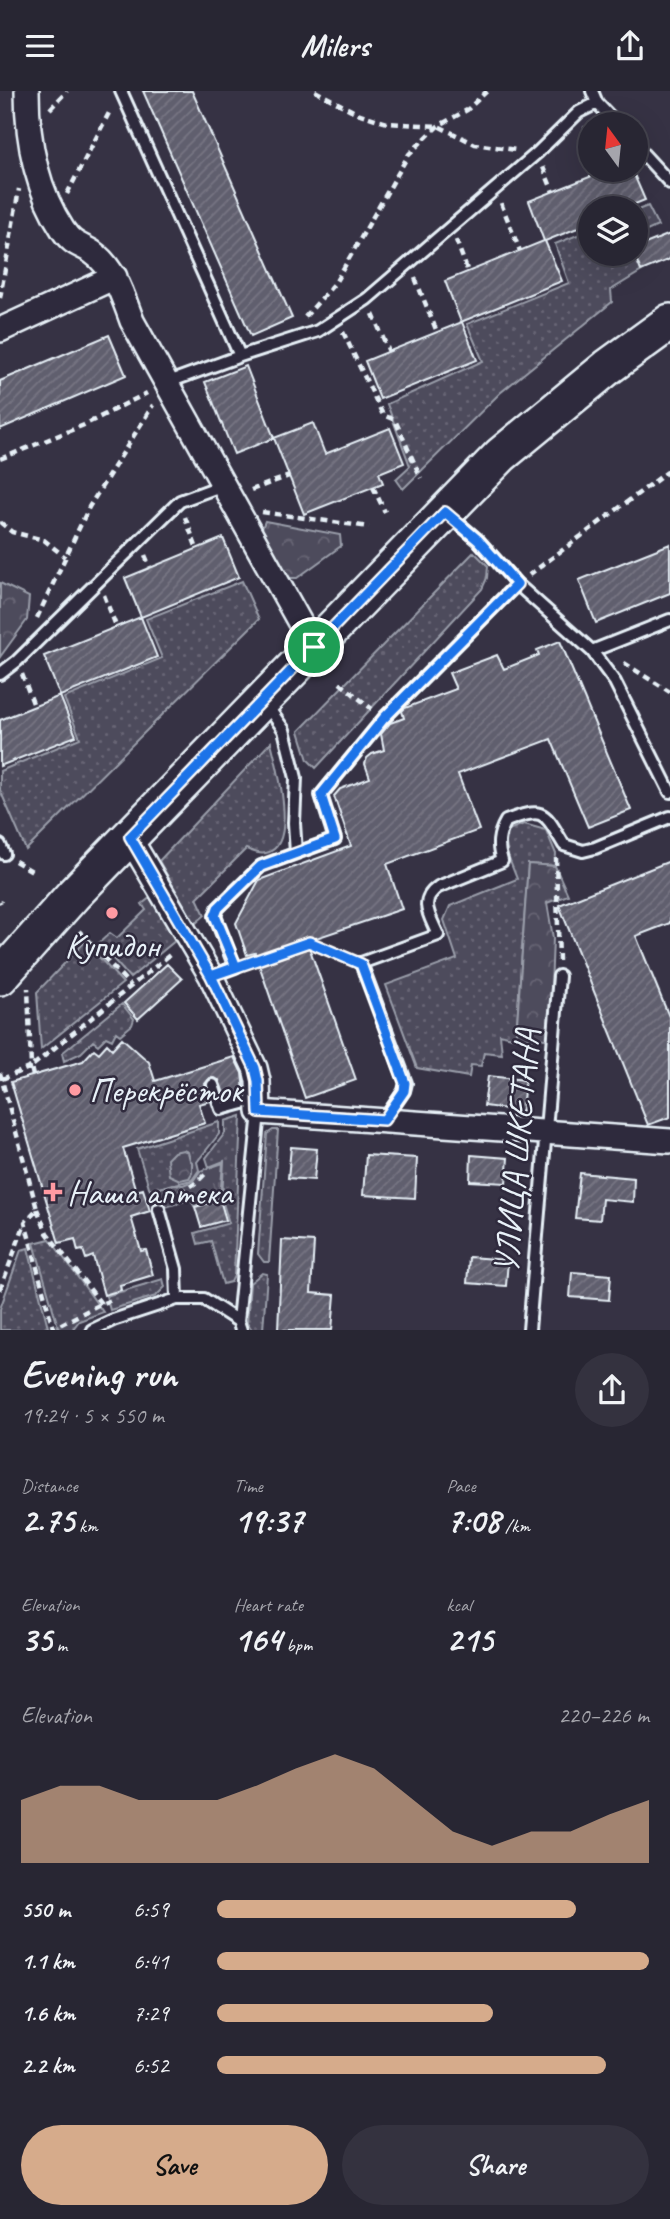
<!DOCTYPE html>
<html lang="en">
<head>
<meta charset="utf-8">
<style>
  :root { --surface:#282633; --page:#34323f; --text:#f1f3f6; --muted:#a5a5ac; --line:#44434e; --accent:#d6ab8b }
  body { margin:0; font-family:Caveat,sans-serif; background:var(--page); color:var(--text); height:100vh; display:flex; flex-direction:column; font-size:26px; white-space:nowrap }
  * { box-sizing:border-box; margin:0 }
  p { font-size:23px; color:var(--muted) }
  .icon { flex:none; width:38px; height:38px; fill:none; stroke:currentColor; stroke-width:2; stroke-linecap:round; stroke-linejoin:round }
  .map { position:relative; height:1239px; overflow:hidden }
  .side { display:flex; flex-direction:column; background:var(--surface); flex:1 }
  .side>* { flex:none }
  .needle { width:46px; rotate:345deg }
  .buttons { position:absolute; left:578px; top:21px; display:grid; gap:14px }
  .buttons a { display:grid; place-items:center; width:70px; height:70px; border-radius:50%; background:var(--surface); box-shadow:0 7px 28px #0002,0 0 0 2px var(--line); font-size:35px }
  .pin { position:absolute; display:grid; place-items:center; width:60px; height:60px; color:#fff; margin:-30px; border:4px solid #fff; border-radius:50%; box-shadow:0 2px 7px #0007 }
  .round { display:grid; place-items:center; flex:none; width:74px; height:74px; border-radius:37px; background:var(--page) }
  .head { display:flex; align-items:center; justify-content:space-between; height:119px; padding:0 21px }
  h1 { font-size:38px; font-weight:800; line-height:52px }
  .metrics { display:grid; grid-template-columns:repeat(3,1fr); gap:10px; height:119px; padding:7px 21px }
  .metrics div { display:grid; align-content:center }
  .metrics b { font-size:35px; font-weight:800 }
  .metrics small { font-size:19px; font-weight:400 }
  .metrics p { font-size:19px }
  .chart { height:196px; padding:14px 21px }
  .chart p { display:flex; justify-content:space-between }
  .chart svg { width:100%; height:126px; margin-top:7px; fill:var(--accent); opacity:.7 }
  .action { display:flex; gap:14px; margin-top:auto; padding:14px 21px }
  .action a { flex:1; height:80px; border-radius:42px; background:var(--accent); color:#111; font-size:28px; font-weight:800; line-height:80px; text-align:center }
  .action a+a { background:var(--page); color:var(--text) }
  ul { padding:0 21px; list-style:none; font-size:23px }
  li { display:grid; grid-template-columns:112px 84px 1fr; align-items:center; height:52px }
  li i { height:18px; border-radius:9px; background:var(--accent) }
  header { display:flex; justify-content:space-between; align-items:center; height:91px; padding:0 21px; background:var(--surface); font-size:32px; font-weight:800 }
  .map>svg:first-child { display:block }
  .grass { fill:url(#grass-dots); stroke:#9a9eaa; stroke-width:2 }
  .forest { fill:url(#forest-crowns); stroke:#9a9eaa; stroke-width:2 }
  .park { fill:url(#park-tufts); stroke:#9a9eaa; stroke-width:2 }
  .building { fill:url(#building-hatch); stroke:#e8f1f8; stroke-width:2 }
  .lines { fill:none; stroke-linecap:round; stroke-linejoin:round }
  .service-casing { stroke:#e8f1f8; stroke-width:16 }
  .minor-casing { stroke:#e8f1f8; stroke-width:28 }
  .primary-casing { stroke:#e8f1f8; stroke-width:40 }
  .path { stroke:#e8f1f8; stroke-width:4.5; stroke-dasharray:7 5; stroke-linecap:butt }
  .service { stroke:#2f2a3d; stroke-width:10 }
  .minor { stroke:#2f2a3d; stroke-width:23 }
  .primary { stroke:#2f2a3d; stroke-width:35 }
  .route-casing { stroke:#fff; stroke-width:14 }
  .route { stroke:#1a73e8; stroke-width:9 }
  .poi-dot { fill:#ff9aa2; stroke:#2f2a3d; stroke-width:2.5 }
  .labels { text-anchor:middle; stroke-width:5; stroke-linejoin:round; paint-order:stroke }
  .poi-label { font-size:35px; fill:#e8f1f8; stroke:#2f2a3d; text-anchor:start }
  .street-label { font-size:35px; fill:#e8f1f8; stroke:#2f2a3d }
</style>
</head>
<body>
<header><svg class="icon" aria-label="menu" viewBox="0 0 24 24"><path d="M4 6h16M4 12h16M4 18h16"/></svg>Milers<svg class="icon" aria-label="share" viewBox="0 0 24 24"><path d="M12 15V3M7 8l5-5 5 5M5 13v7h14v-7"/></svg></header>
<div class="map">
<svg width="670" height="1239" viewBox="0 0 670 1239">
  <defs>
    <pattern id="grass-dots" width="8" height="8" patternUnits="userSpaceOnUse" patternTransform="scale(1.75)"><rect width="8" height="8" fill="#4d4b5c"/><path d="M2 2h.1M6 6h.1" fill="none" stroke="#676574" stroke-width="1.8" stroke-linecap="round"/></pattern>
    <pattern id="forest-crowns" width="20" height="18" patternUnits="userSpaceOnUse" patternTransform="scale(1.75)"><rect width="20" height="18" fill="#4d4b5c"/><path d="M2 6a3 3 0 1 1 6 0M12 15a3 3 0 1 1 6 0" fill="none" stroke="#676574"/></pattern>
    <pattern id="park-tufts" width="24" height="20" patternUnits="userSpaceOnUse" patternTransform="scale(1.75)"><rect width="24" height="20" fill="#4d4b5c"/><path d="M3 7l-1-3M5 7V3M7 7l1-3M15 17l-1-3M17 17v-4M19 17l1-3" fill="none" stroke="#676574"/></pattern>
    <pattern id="building-hatch" width="6" height="6" patternUnits="userSpaceOnUse" patternTransform="scale(1.75)"><rect width="6" height="6" fill="#605e6e"/><path d="M-1 1l2-2M0 6l6-6M5 7l2-2" fill="none" stroke="#777683"/></pattern>
  </defs>
  <rect width="100%" height="100%" fill="#363244"/>
  <filter id="ink" filterUnits="userSpaceOnUse"><feTurbulence type="fractalNoise" baseFrequency=".0143" numOctaves="2"/><feDisplacementMap in="SourceGraphic" scale="14" xChannelSelector="R" yChannelSelector="G"/><feConvolveMatrix kernelMatrix="1 2 1 2 8 2 1 2 1" color-interpolation-filters="sRGB"/></filter>
  <g filter="url(#ink)">
    <!-- grass -->
    <path class="grass" d="M 648,115 L 658,135 L 640,143 L 653,173 L 611,199 L 612,211 L 500,302 L 403,398 L 396,388 L 410,375 L 387,313 L 483,270 L 467,233 L 569,192 L 555,153 L 590,139 L 590,163 L 635,163 L 635,120 Z
      M 474,461 L 488,475 L 487,487 L 482,498 L 316,677 L 308,669 L 299,640 Z
      M 242,490 L 259,528 L 26,759 L 0,699 L 0,680 L 80,647 L 64,607 L 162,567 L 146,528 Z
      M 271,651 C 277,674 299,755 266,762 C 259,764 252,760 246,758 L 197,807 L 205,824 L 195,833 L 159,770 Z
      M 524,733 L 546,739 L 556,763 L 555,775 L 528,773 L 516,947 L 500,943 L 502,963 L 484,961 L 481,975 L 471,974 L 469,986 L 417,977 L 386,894 L 457,868 L 444,829 L 450,815 L 517,788 L 504,755 L 508,739 Z
      M 151,806 L 176,849 L 130,887 L 99,852 L 110,842 L 117,847 L 146,819 L 142,813 Z
      M 85,851 L 123,892 L 41,958 L 37,901 Z
      M 122,913 L 134,928 L 132,934 L 120,944 L 116,941 L 112,949 L 106,946 L 98,954 L 93,950 L 81,962 L 64,970 L 62,962 Z
      M 241,1025 L 234,1185 L 231,1191 L 223,1193 L 211,1150 L 198,1153 L 195,1142 L 229,1132 L 222,1109 L 224,1070 L 209,1076 L 206,1067 L 225,1042 L 225,1030 Z
      M 219,1031 L 219,1043 L 197,1071 L 199,1079 L 192,1089 L 150,1099 L 137,1058 Z
      M 273,1039 L 278,1039 L 269,1171 L 264,1171 L 258,1163 L 267,1043 Z
      M 50,1148 L 103,1221 L 79,1230 L 72,1239 L 59,1239 L 34,1152 Z
      M 28,1157 L 48,1236 L 42,1239 L 0,1239 L 0,1218 L 21,1159 Z
      M 262,1182 L 267,1183 L 263,1239 L 252,1239 L 247,1231 L 250,1192 Z
      M 163,1188 L 165,1196 L 156,1205 L 110,1219 L 106,1205 Z"/>
    <!-- forest -->
    <path class="forest" d="M 265,430 L 340,444 L 341,455 L 297,487 L 282,487 L 260,442 Z
      M 0,492 L 29,506 L 27,529 L 0,566 Z
      M 528,773 L 555,775 L 568,804 L 547,812 L 553,847 L 549,948 L 516,947 Z
      M 183,1059 L 188,1061 L 190,1069 L 192,1071 L 192,1082 L 189,1087 L 180,1089 L 169,1084 L 167,1068 L 174,1061 Z"/>
    <!-- park -->
    <path class="park" d="M 223,1072 L 220,1107 L 194,1115 L 191,1108 L 156,1119 L 151,1100 L 172,1093 L 183,1094 L 193,1090 L 200,1080 Z"/>
    <!-- building -->
    <path class="building" d="M 143,0 L 192,0 L 292,227 L 251,245 Z
      M 607,79 L 632,79 L 645,109 L 625,117 L 590,117 L 590,132 L 545,150 L 562,190 L 461,231 L 445,190 L 544,150 L 529,110 Z
      M 670,143 L 670,168 L 641,180 L 634,163 L 635,157 Z
      M 462,231 L 477,269 L 380,308 L 365,270 Z
      M 109,244 L 126,284 L 0,338 L 0,290 Z
      M 246,275 L 274,347 L 234,363 L 205,291 Z
      M 313,332 L 325,363 L 390,337 L 404,372 L 379,382 L 383,392 L 304,423 L 274,347 Z
      M 223,447 L 239,486 L 141,526 L 157,566 L 60,605 L 76,645 L 0,675 L 0,629 L 60,605 L 44,565 L 141,526 L 125,487 Z
      M 670,453 L 670,502 L 596,532 L 579,489 Z
      M 560,550 L 631,719 L 588,736 L 551,648 L 458,683 L 479,739 L 387,773 L 402,818 L 307,850 L 356,989 L 305,1007 L 255,862 L 247,864 L 236,832 L 259,789 L 351,755 L 334,705 L 340,698 L 370,687 L 365,673 L 367,667 L 372,663 L 384,659 L 381,643 L 390,632 L 404,627 L 402,620 L 405,617 L 456,598 L 449,582 L 497,564 L 504,578 L 539,564 L 537,559 Z
      M 670,770 L 670,832 L 636,845 L 670,928 L 670,1026 L 648,1034 L 559,814 Z
      M 167,873 L 182,888 L 138,928 L 124,912 Z
      M 122,947 L 149,971 L 155,990 L 234,966 L 242,982 L 244,1000 L 225,1005 L 219,989 L 210,987 L 205,993 L 210,1010 L 199,1013 L 205,1032 L 123,1057 L 136,1100 L 143,1098 L 150,1120 L 131,1126 L 141,1160 L 146,1159 L 153,1184 L 120,1194 L 121,1199 L 104,1204 L 93,1165 L 86,1168 L 83,1159 L 78,1160 L 75,1148 L 59,1152 L 11,991 L 83,970 L 94,958 L 99,962 L 107,953 L 112,958 Z
      M 488,985 L 525,989 L 522,1020 L 484,1015 Z
      M 291,1056 L 317,1058 L 314,1089 L 288,1087 Z
      M 366,1064 L 417,1067 L 415,1107 L 363,1104 Z
      M 471,1064 L 508,1067 L 506,1092 L 470,1090 Z
      M 580,1082 L 634,1087 L 633,1111 L 602,1108 L 600,1129 L 575,1127 Z
      M 220,1109 L 226,1129 L 201,1136 L 195,1116 Z
      M 282,1149 L 314,1151 L 311,1202 L 335,1204 L 332,1239 L 278,1239 Z
      M 469,1166 L 508,1169 L 506,1195 L 467,1192 Z
      M 572,1181 L 611,1184 L 609,1209 L 570,1206 Z"/>
    <g class="lines">
      <!-- service casing -->
      <g class="service-casing">
        <path id="service" d="M 121,0 L 240,265
          M 592,0 L 597,12 L 617,33
          M 635,54 L 670,92
          M 166,292 L 240,265 L 318,240 L 367,208 L 537,62 L 579,21 L 597,12
          M 450,425 L 478,449 L 517,493 L 592,560 L 615,591 L 670,701
          M 592,560 L 670,529
          M 0,583 L 17,570 L 180,410 L 223,394
          M 265,612 L 284,639 L 296,687 L 294,732 L 296,762
          M 0,754 L 4,763
          M 211,885 L 235,876 L 215,825 L 218,817 L 261,775 L 335,748 L 321,704 L 384,627 L 517,493
          M 213,994 L 221,1018 L 258,1008
          M 384,1029 L 404,1000 L 406,992 L 361,872 L 438,844 C 430,825 418,810 438,796 L 502,770 C 497,755 498,744 506,730 C 545,715 544,721 564,754 L 583,760 L 595,757 L 670,726
          M 159,1118 L 176,1178 L 177,1208
          M 238,1230 L 259,1021
          M 92,1239 L 113,1229 L 177,1208 L 204,1208 L 238,1230 L 241,1239
          M 529,1239 L 559,885"/>
      </g>
      <!-- minor casing -->
      <g class="minor-casing">
        <path id="minor" d="M 27,0 C 27,48 36,98 63,139 C 73,154 79,153 92,161 C 115,177 123,206 132,230 L 314,557
          M 0,239 L 115,186
          M 129,746 L 211,885 L 255,977 L 258,990 L 259,1021 L 670,1050"/>
      </g>
      <!-- primary casing -->
      <g class="primary-casing">
        <path id="primary" d="M 0,886 L 74,803 L 501,364 L 608,276 L 670,231"/>
      </g>
      <!-- path -->
      <path class="path" d="M 315,0 L 357,22 L 387,32 L 438,35 L 475,53 L 516,59
        M 50,18 L 67,0
        M 585,35 L 590,47
        M 543,76 L 553,101
        M 602,79 L 603,80
        M 67,103 L 111,18
        M 501,112 L 520,160
        M 456,149 L 468,181
        M 415,187 L 437,241
        M 0,207 L 19,98
        M 373,223 L 389,261
        M 305,226 L 335,192 L 409,63 L 438,35 L 467,19 L 487,0
        M 343,241 L 383,324 L 395,329 L 421,387
        M 0,368 L 84,334 L 147,302
        M 373,396 L 385,421
        M 251,399 L 289,385
        M 262,421 L 369,436
        M 185,426 L 197,458
        M 0,431 L 12,441 L 44,449 L 65,466
        M 145,464 L 150,476
        M 529,484 L 670,379
        M 104,504 L 116,535
        M 37,527 L 89,416 L 153,314
        M 624,572 L 670,601
        M 22,583 L 34,615
        M 340,592 L 372,618
        M 556,767 L 559,870
        M 15,770 L 32,780
        M 0,810 L 1,812
        M 79,840 L 131,895
        M 250,871 L 309,851 L 346,866
        M 0,982 L 37,1118 L 25,1131 L 53,1237
        M 33,985 L 31,976 L 172,862
        M 2,988 L 31,976 L 28,897
        M 168,1105 C 184,1100 194,1095 205,1083 L 204,1079
        M 37,1118 L 47,1142 L 102,1214
        M 0,1199 L 25,1132
        M 50,1239 L 100,1213 L 112,1209"/>
      <!-- service -->
      <use href="#service" class="service"/>
      <!-- minor -->
      <use href="#minor" class="minor"/>
      <!-- primary -->
      <use href="#primary" class="primary"/>
    </g>
  </g>
  <g class="lines" filter="url(#ink)">
    <!-- route casing -->
    <g class="route-casing">
      <path id="route" d="M 314,556 L 130,746 L 211,885 L 309,851 L 361,873 L 405,992 L 404,1000 L 384,1029 L 259,1021 L 258,990 L 255,977 L 211,885 L 236,876 L 215,825 L 218,817 L 261,775 L 335,748 L 321,704 L 384,627 L 517,493 L 478,449 L 445,421 L 314,556"/>
    </g>
    <!-- route -->
    <use href="#route" class="route"/>
  </g>
  <!-- markers -->
  <g class="poi-dot">
    <circle cx="112" cy="822" r="7"/>
    <circle cx="75" cy="999" r="7"/>
    <path d="M49.5 1090.5h7v7h7v7h-7v7h-7v-7h-7v-7h7z"/>
  </g>
  <g class="labels">
    <!-- poi labels -->
    <g class="poi-label">
      <text x="112" y="866" text-anchor="middle">Купидон</text>
      <text x="89" y="1011">Перекрёсток</text>
      <text x="67" y="1113">Наша аптека</text>
    </g>
    <!-- street labels -->
    <g class="street-label">
      <text transform="translate(516 1060) rotate(-85)" y="12">УЛИЦА ШКЕТАНА</text>
    </g>
  </g>
</svg>
<div class="buttons">
<a><svg class="needle" viewBox="-14 -14 28 28"><path d="M0-13l5 13h-10z" fill="#e53935"/><path d="M0 13l5-13h-10z" fill="#a5a5ac"/></svg></a>
<a><svg class="icon" aria-label="layers" viewBox="0 0 24 24"><path d="M12 4l9 5-9 5-9-5zM3 14l9 5 9-5"/></svg></a>
</div>
<div class="pin" style="left:314px;top:556px;background:#1e9e55"><svg class="icon" aria-label="arrive" viewBox="0 0 24 24"><path d="M6 21V4h12l-3 4 3 4H6"/></svg></div>
</div>
<section class="side">
<div class="head"><div><h1>Evening run</h1><p>19:24 · 5 × 550 m</p></div><a class="round"><svg class="icon" aria-label="share" viewBox="0 0 24 24"><path d="M12 15V3M7 8l5-5 5 5M5 13v7h14v-7"/></svg></a></div>
<div class="metrics">
<div><p>Distance</p><b>2.75<small> km</small></b></div>
<div><p>Time</p><b>19:37</b></div>
<div><p>Pace</p><b>7:08<small> /km</small></b></div>
</div>
<div class="metrics">
<div><p>Elevation</p><b>35<small> m</small></b></div>
<div><p>Heart rate</p><b>164<small> bpm</small></b></div>
<div><p>kcal</p><b>215</b></div>
</div>
<div class="chart"><p><span>Elevation</span>220–226 m</p>
<svg viewBox="0 0 160 44" preserveAspectRatio="none"><path d="M0 44V22L10 17L20 17L30 22L40 22L50 22L60 17L70 11L80 6L90 11L100 22L110 33L120 38L130 33L140 33L150 27L160 22V44z"/></svg>
</div>
<ul>
<li><b>550 m</b>6:59<i style="width:83%"></i></li>
<li><b>1.1 km</b>6:41<i style="width:100%"></i></li>
<li><b>1.6 km</b>7:29<i style="width:64%"></i></li>
<li><b>2.2 km</b>6:52<i style="width:90%"></i></li>
</ul>
<div class="action"><a>Save</a><a>Share</a></div>
</section>
</body>
</html>
